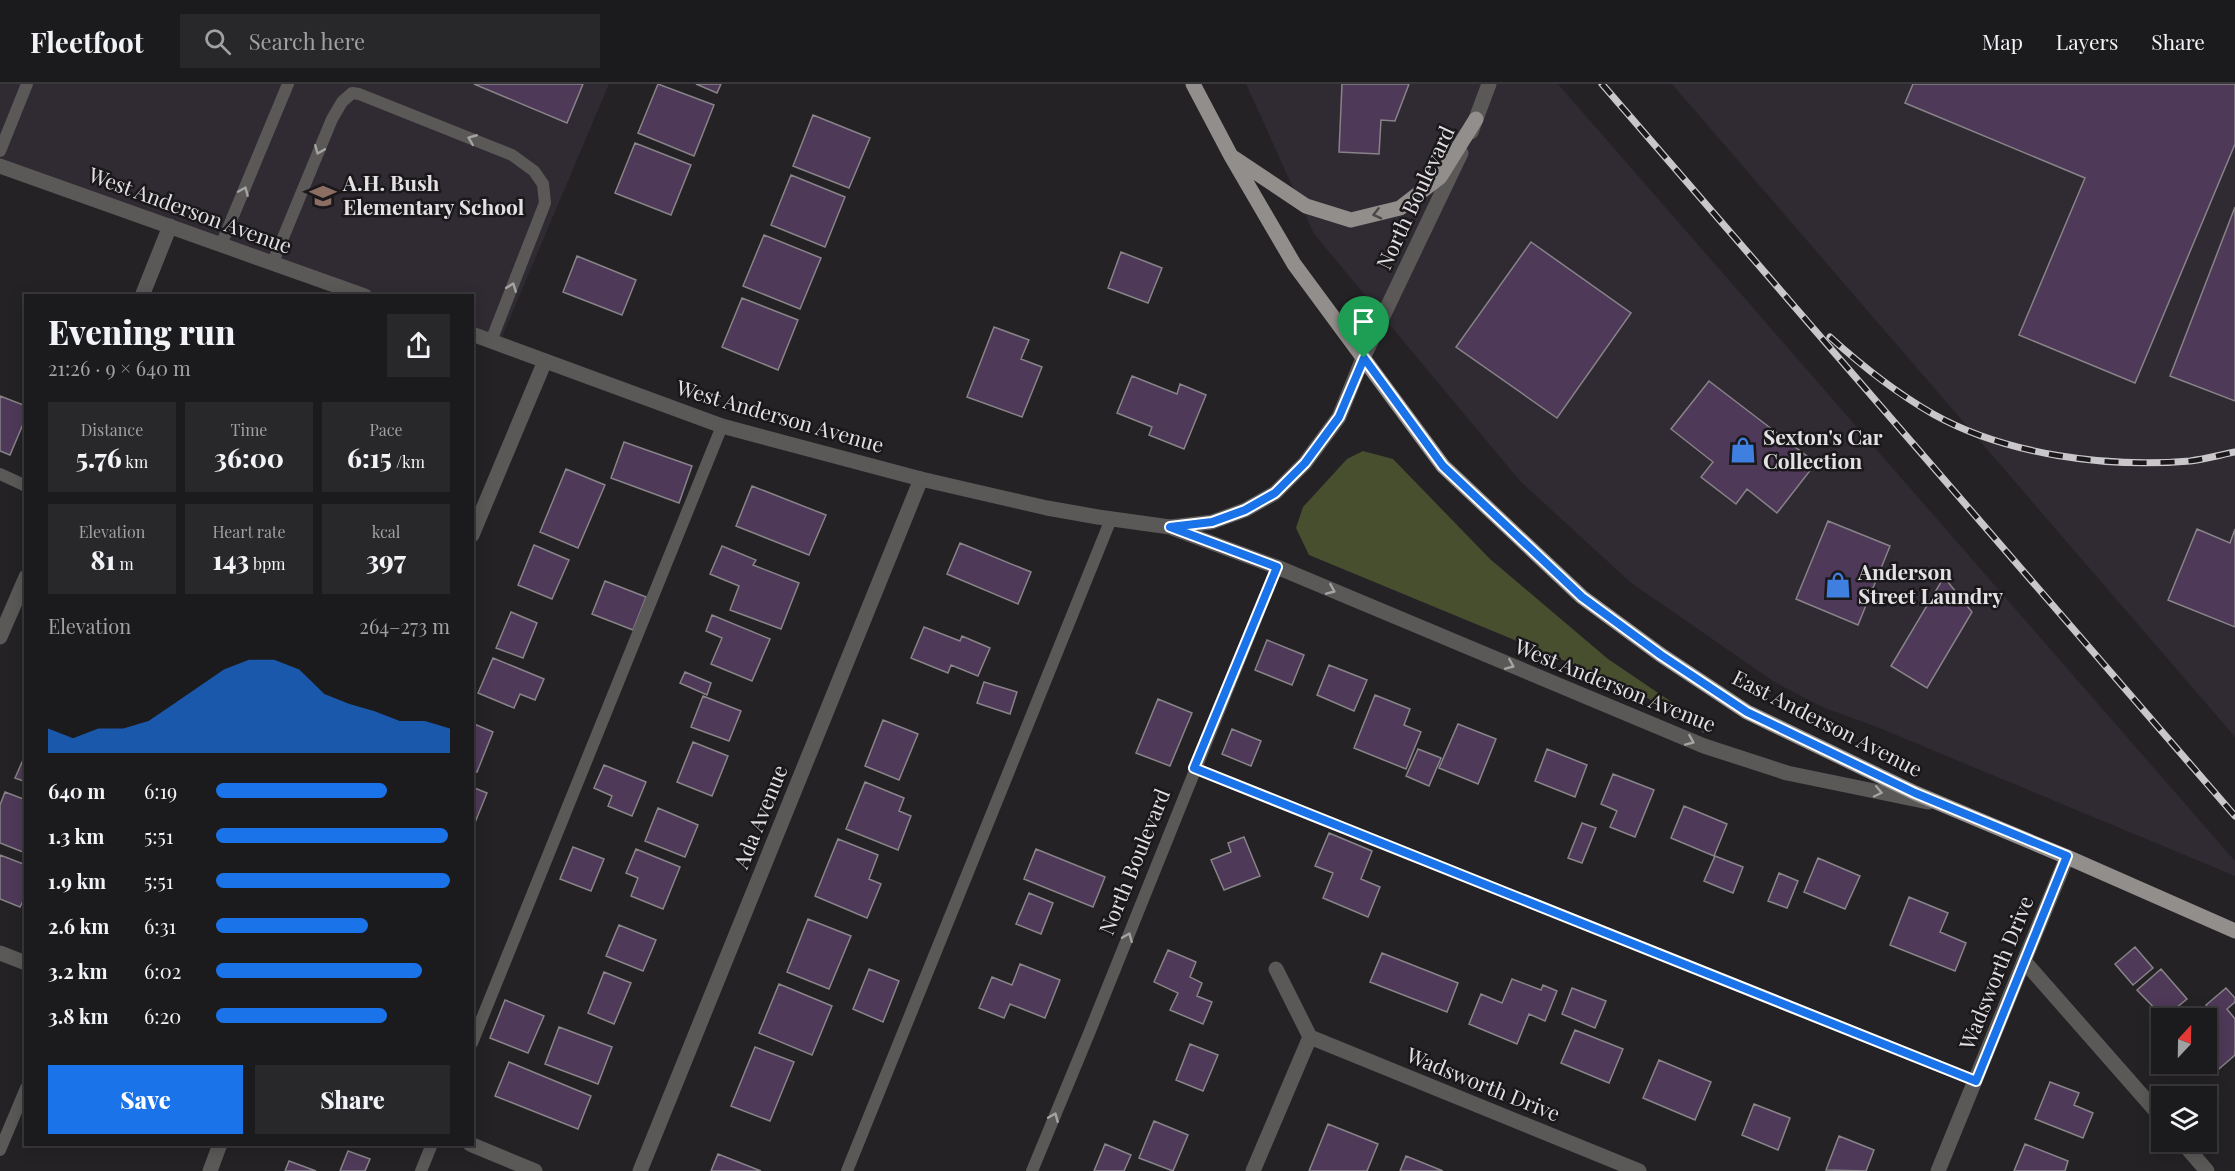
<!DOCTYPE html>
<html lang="en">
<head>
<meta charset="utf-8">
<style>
  :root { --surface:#1b1a1c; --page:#282729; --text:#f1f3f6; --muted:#a0a1a3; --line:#39383b; --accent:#1a73e8 }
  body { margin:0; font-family:"Playfair Display",serif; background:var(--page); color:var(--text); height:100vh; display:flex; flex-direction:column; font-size:22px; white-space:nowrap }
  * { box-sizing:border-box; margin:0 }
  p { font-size:20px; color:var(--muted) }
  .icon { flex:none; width:33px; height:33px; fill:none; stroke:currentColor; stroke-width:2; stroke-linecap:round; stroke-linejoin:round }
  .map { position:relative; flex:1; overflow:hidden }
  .side { position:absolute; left:24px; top:210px; width:450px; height:852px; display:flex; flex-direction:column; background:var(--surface); border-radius:0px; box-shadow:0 3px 15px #0003,0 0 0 2px var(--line) }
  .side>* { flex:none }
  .needle { width:39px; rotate:22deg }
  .buttons { position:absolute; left:2151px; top:924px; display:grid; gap:12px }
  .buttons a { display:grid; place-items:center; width:66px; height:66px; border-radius:0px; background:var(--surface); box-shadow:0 3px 15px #0003,0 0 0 2px var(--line); font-size:30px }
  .pin { position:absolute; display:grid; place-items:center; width:51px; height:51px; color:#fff; margin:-62px -26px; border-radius:50% 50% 50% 0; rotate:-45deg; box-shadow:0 0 6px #0007 }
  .pin .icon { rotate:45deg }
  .round { display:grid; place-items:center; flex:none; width:63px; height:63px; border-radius:0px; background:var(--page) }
  .headline { display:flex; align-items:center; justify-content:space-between; height:102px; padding:0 24px }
  h1 { font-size:33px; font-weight:800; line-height:45px }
  .figures { display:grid; grid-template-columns:repeat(3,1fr); gap:9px; height:102px; padding:6px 24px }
  .figures div { display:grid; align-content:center; border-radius:0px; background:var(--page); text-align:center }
  .figures b { font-size:26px; font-weight:800 }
  .figures small { font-size:16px; font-weight:400 }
  .figures p { font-size:16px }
  .chart { height:168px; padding:12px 24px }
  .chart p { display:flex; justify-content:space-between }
  .chart svg { width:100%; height:108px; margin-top:6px; fill:var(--accent); opacity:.7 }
  .cta { display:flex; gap:12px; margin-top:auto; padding:12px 24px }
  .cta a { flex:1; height:69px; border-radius:0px; background:var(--accent); color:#fff; font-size:24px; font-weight:800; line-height:69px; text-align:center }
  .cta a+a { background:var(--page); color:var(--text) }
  ul { padding:0 24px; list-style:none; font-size:20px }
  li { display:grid; grid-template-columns:96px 72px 1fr; align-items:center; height:45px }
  li i { height:15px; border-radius:8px; background:var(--accent) }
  header { display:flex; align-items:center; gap:36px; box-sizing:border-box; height:84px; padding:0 30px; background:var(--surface); border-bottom:2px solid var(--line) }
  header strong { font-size:28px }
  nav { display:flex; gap:33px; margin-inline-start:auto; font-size:21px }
  .search { width:420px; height:54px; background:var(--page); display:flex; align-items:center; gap:15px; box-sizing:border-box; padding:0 21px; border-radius:0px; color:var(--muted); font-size:22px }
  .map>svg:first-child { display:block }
  .built { fill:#302a32 }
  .green { fill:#484f2f }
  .building { fill:#4f3959; stroke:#878488; stroke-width:1.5 }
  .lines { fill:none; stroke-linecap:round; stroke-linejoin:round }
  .service { stroke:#5a5957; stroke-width:12 }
  .minor { stroke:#5a5957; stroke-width:15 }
  .tertiary { stroke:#5a5957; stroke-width:15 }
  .primary { stroke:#928e8b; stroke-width:15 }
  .rail-casing { stroke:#c9c7c9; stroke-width:7 }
  .rail { stroke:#1a181b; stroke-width:4.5; stroke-dasharray:14; stroke-linecap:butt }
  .oneway { stroke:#a5a4a4 }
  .oneway2 { stroke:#4a4748 }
  .route-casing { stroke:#fff; stroke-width:12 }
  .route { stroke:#1a73e8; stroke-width:8 }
  .labels { text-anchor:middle; stroke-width:5; stroke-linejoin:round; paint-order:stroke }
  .poi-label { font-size:21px; font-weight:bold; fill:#e3e1e3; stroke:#1a181b; text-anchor:start }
  .street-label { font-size:21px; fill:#e3e1e3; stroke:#1a181b }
</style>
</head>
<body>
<header>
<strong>Fleetfoot</strong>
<div class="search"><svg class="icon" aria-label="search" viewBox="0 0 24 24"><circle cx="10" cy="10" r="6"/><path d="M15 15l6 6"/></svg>Search here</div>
<nav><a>Map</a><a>Layers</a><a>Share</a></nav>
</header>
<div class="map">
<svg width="2235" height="1087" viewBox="0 0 2235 1087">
  <rect width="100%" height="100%" fill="#242225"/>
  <!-- built -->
  <path class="built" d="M 0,0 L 609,0 L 499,260 L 473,250 L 472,212 L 365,211 L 0,82 Z
    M 1246,0 L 1558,0 L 2235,777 L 2235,792 L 1877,643 L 1822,623 L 1773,597 L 1630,498 L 1520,397 L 1314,150 Z
    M 1672,0 L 2235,0 L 2235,653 Z"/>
  <!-- green -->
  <path class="green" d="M 1363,367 L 1393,375 L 1490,475 L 1608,575 L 1707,642 L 1704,649 L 1633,605 L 1309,471 L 1296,444 L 1303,423 L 1347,375 Z"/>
  <!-- building -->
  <path class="building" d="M 474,0 L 583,0 L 567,39 Z
    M 658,0 L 714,21 L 694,72 L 638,49 Z
    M 696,0 L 721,0 L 717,9 Z
    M 1342,0 L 1409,0 L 1395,37 L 1381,36 L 1379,70 L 1339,68 Z
    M 1913,0 L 2235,0 L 2235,60 L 2135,299 L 2019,251 L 2085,94 L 1905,19 Z
    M 813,31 L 870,54 L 849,104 L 793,82 Z
    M 635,59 L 691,81 L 671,131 L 615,109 Z
    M 791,91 L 845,113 L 825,163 L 771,141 Z
    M 2235,123 L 2235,317 L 2170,292 Z
    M 764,151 L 821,174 L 800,225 L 743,202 Z
    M 1531,158 L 1631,229 L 1557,334 L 1456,263 Z
    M 1121,168 L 1162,184 L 1148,219 L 1108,204 Z
    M 577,172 L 636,196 L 622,231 L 563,208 Z
    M 742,214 L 798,236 L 778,286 L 722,263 Z
    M 994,243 L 1029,256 L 1021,275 L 1042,283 L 1022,333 L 967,313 Z
    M 1132,292 L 1177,310 L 1180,300 L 1206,311 L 1184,365 L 1149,351 L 1152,343 L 1117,329 Z
    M 1709,297 L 1816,379 L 1777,429 L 1747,405 L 1736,420 L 1701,393 L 1713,378 L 1671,345 Z
    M 0,312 L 26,322 L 26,333 L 10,371 L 0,367 Z
    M 624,358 L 692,382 L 679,419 L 611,394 Z
    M 566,385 L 605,401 L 578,464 L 540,448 Z
    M 752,402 L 826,431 L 809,471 L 736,442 Z
    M 1828,437 L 1890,462 L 1858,541 L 1796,515 Z
    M 2197,445 L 2230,459 L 2235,445 L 2235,543 L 2168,516 Z
    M 960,459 L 1031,488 L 1018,520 L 947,490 Z
    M 534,461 L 569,476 L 552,515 L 518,501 Z
    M 722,462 L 756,476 L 753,481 L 799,499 L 781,545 L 730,526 L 739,502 L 710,490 Z
    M 1944,493 L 1972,528 L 1927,604 L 1891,582 Z
    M 605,497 L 646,513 L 633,546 L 592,530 Z
    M 511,528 L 537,539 L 523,574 L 496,564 Z
    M 712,531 L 770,555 L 752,597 L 711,580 L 722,554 L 706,547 Z
    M 924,543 L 960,557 L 962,552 L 990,564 L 978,592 L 951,581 L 948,589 L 911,574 Z
    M 1267,556 L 1304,571 L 1292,601 L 1255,586 Z
    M 493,574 L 544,595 L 535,616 L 520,610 L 514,624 L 478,609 Z
    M 1329,581 L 1367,596 L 1354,627 L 1317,611 Z
    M 685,588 L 711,599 L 707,611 L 680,599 Z
    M 984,598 L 1017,608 L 1010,630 L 977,619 Z
    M 1375,611 L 1410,625 L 1404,641 L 1421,648 L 1406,685 L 1354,664 Z
    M 703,612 L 741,627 L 729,657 L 691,643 Z
    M 1158,615 L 1192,629 L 1170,682 L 1136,669 Z
    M 883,636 L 918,650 L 899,696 L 865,682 Z
    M 472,639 L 493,648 L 477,688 L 472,686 Z
    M 1458,640 L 1496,655 L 1478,700 L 1439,684 Z
    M 1232,645 L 1261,657 L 1251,682 L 1222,670 Z
    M 693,658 L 728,672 L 712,712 L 677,698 Z
    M 1418,665 L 1441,674 L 1429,702 L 1406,692 Z
    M 1547,665 L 1587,681 L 1575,713 L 1535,697 Z
    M 26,669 L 26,698 L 15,694 Z
    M 604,681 L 646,698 L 632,732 L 608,722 L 612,712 L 594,704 Z
    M 1613,690 L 1654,706 L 1635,753 L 1610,743 L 1617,727 L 1601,720 Z
    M 865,698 L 904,714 L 899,727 L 911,732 L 898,766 L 846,745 Z
    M 472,703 L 487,709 L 474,741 L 472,741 Z
    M 5,708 L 26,716 L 26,762 L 23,768 L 0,759 L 0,721 Z
    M 1684,722 L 1727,740 L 1714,772 L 1671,754 Z
    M 658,724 L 698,741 L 685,773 L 645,757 Z
    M 1582,739 L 1596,744 L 1582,779 L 1568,774 Z
    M 1329,749 L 1372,767 L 1361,795 L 1380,803 L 1368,833 L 1323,814 L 1333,789 L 1315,782 Z
    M 1244,753 L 1260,792 L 1224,806 L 1211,776 L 1231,768 L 1228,759 Z
    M 838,755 L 878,771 L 869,795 L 881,800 L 867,834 L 815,812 Z
    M 573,763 L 604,775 L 591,807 L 560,795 Z
    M 636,765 L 680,783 L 663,825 L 631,812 L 638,794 L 626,789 Z
    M 1036,765 L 1105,793 L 1093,823 L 1024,795 Z
    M 0,771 L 26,781 L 26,811 L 20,823 L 0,815 Z
    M 1715,772 L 1743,783 L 1733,809 L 1704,797 Z
    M 1818,774 L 1860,792 L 1845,825 L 1804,808 Z
    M 1779,789 L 1798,797 L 1787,824 L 1768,817 Z
    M 1029,809 L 1053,819 L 1041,850 L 1016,840 Z
    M 1909,813 L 1948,829 L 1940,848 L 1966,859 L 1955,887 L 1890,861 Z
    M 808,835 L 851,852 L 829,905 L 787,888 Z
    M 619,841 L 656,856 L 643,887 L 606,872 Z
    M 2135,863 L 2153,884 L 2133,901 L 2115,880 Z
    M 1168,866 L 1196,878 L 1190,893 L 1202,899 L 1197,912 L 1212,918 L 1203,940 L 1170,926 L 1178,909 L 1154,898 Z
    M 1382,869 L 1458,899 L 1447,928 L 1370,898 Z
    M 1020,880 L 1060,896 L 1045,934 L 1010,920 L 1004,934 L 979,924 L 992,893 L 1012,901 Z
    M 869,885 L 899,897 L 883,938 L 853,925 Z
    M 2161,885 L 2187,915 L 2164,934 L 2137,906 Z
    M 604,888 L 631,899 L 614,940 L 588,929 Z
    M 1512,895 L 1541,906 L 1543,901 L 1557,907 L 1545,937 L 1529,930 L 1517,960 L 1469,940 L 1481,910 L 1502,919 Z
    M 779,900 L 832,922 L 812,971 L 759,949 Z
    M 1572,904 L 1606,917 L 1595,944 L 1562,930 Z
    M 2226,904 L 2235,914 L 2235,918 L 2227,925 L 2235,935 L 2235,971 L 2212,991 L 2202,980 L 2206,980 L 2206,937 L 2214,930 L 2206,921 Z
    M 505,916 L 544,932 L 528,969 L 490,954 Z
    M 559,943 L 612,963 L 598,1000 L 545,980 Z
    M 1575,946 L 1623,965 L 1609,999 L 1561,979 Z
    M 1190,960 L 1218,971 L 1203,1007 L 1176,996 Z
    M 755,963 L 794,978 L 770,1037 L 731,1022 Z
    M 1659,976 L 1711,998 L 1695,1036 L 1643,1014 Z
    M 509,978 L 591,1012 L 578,1045 L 495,1012 Z
    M 2050,998 L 2079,1009 L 2074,1021 L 2093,1029 L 2083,1054 L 2035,1035 Z
    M 1754,1020 L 1790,1034 L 1778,1066 L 1742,1051 Z
    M 1154,1037 L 1188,1051 L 1173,1087 L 1139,1074 Z
    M 1328,1040 L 1378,1060 L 1367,1087 L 1309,1087 Z
    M 1839,1052 L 1874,1066 L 1866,1087 L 1826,1086 Z
    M 1105,1060 L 1131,1071 L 1124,1087 L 1094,1087 Z
    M 2025,1060 L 2068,1077 L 2065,1087 L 2014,1087 Z
    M 348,1067 L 370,1075 L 365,1087 L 340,1087 Z
    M 718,1070 L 761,1087 L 711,1087 Z
    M 1406,1072 L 1443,1087 L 1400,1087 Z
    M 289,1077 L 316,1087 L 285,1087 Z"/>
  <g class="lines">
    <!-- service -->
    <path class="service" d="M 0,67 L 27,0
      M 221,161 L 288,0
      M 273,178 L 332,35 L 342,18 L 352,9 L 359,10 L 512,71 L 534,87 L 543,100 L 545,119 L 491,257
      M 0,390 L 26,402
      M 1194,684 L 1976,997
      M 472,959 L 722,342
      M 0,1066 L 26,1004
      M 421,1087 L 432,1060
      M 847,1087 L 1111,435
      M 1032,1087 L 1090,947 L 1277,483"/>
    <!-- minor -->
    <path class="minor" d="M 142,212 L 170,142
      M 472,451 L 545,277
      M 0,553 L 26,493
      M 0,869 L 26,879
      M 1276,885 L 1310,953 L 1639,1087
      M 470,1060 L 535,1087
      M 210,1087 L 220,1060
      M 640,1087 L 921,395
      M 1253,1087 L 1310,953
      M 1938,1087 L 2024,877"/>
    <!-- tertiary -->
    <path class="tertiary" d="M 1471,48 L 1489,0
      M 0,82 L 365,212
      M 472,250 L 722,342 L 921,395 L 1047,424 L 1098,433 L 1170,443 L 1212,438 L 1245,426 L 1275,409 L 1305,379 L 1339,333 L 1363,274 L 1461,69
      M 1172,444 L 1277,483 L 1704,662 L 1787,689 L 1928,718
      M 2067,773 L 2024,877 L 2162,1034
      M 2182,1058 L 2207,1087"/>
    <!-- primary -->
    <path class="primary" d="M 1193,0 L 1231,72 L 1294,180 L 1443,382 L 1582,513 L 1661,571 L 1747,628 L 1915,709 L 2067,773 L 2235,847
      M 1234,74 L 1306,122 L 1351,136 L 1400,124 L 1440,93 L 1476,35"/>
    <!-- rail casing -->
    <g class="rail-casing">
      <path id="rail" d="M 1602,0 L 2235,732
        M 1830,253 C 1862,282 1895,308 1933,330 C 2006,371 2107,384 2190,377 C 2205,375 2220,371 2235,368"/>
    </g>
    <!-- rail -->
    <use href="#rail" class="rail"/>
  </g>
  <!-- one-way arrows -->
  <defs><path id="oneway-chevron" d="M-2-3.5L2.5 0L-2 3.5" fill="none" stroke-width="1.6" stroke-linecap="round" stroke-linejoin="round" transform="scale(1.5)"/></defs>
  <g class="oneway">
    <use href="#oneway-chevron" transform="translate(472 55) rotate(-158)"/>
    <use href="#oneway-chevron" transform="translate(319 66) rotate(112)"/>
    <use href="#oneway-chevron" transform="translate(244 107) rotate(-67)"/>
    <use href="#oneway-chevron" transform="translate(512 203) rotate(-69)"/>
    <use href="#oneway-chevron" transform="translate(1331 506) rotate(23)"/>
    <use href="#oneway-chevron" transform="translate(1510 581) rotate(23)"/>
    <use href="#oneway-chevron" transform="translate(1690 657) rotate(23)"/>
    <use href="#oneway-chevron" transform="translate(1878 708) rotate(12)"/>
    <use href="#oneway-chevron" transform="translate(1128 853) rotate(-68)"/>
    <use href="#oneway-chevron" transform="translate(1054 1033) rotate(-67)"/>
  </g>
  <use class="oneway2" href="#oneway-chevron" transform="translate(1377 130) rotate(166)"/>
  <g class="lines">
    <!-- route casing -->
    <g class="route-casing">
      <path id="route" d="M 1364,274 L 1443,382 L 1582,513 L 1661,571 L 1747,628 L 1915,709 L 2067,772 L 1976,997 L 1194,684 L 1277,483 L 1170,443 L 1212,438 L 1245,426 L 1275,409 L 1305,379 L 1339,333 Z"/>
    </g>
    <!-- route -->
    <use href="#route" class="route"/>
  </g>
  <!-- icons -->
  <defs>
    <g id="school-bare" transform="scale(2.07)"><path d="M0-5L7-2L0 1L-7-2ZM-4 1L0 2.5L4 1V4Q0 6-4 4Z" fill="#8d6e63" stroke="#1a181b" stroke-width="2.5" paint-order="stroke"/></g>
    <g id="shop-bare" transform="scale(2.07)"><path d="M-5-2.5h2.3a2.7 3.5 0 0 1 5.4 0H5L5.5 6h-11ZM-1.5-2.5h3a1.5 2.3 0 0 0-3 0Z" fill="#3f7fe0" stroke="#1a181b" stroke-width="2.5" paint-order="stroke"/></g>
  </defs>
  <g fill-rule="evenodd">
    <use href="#school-bare" x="323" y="112"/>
    <use href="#shop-bare" x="1743" y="366"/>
    <use href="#shop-bare" x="1838" y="501"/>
  </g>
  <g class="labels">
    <!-- poi labels -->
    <g class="poi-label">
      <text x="343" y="107">A.H. Bush<tspan x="343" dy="24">Elementary School</tspan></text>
      <text x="1763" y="361">Sexton's Car<tspan x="1763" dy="24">Collection</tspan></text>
      <text x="1858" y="496">Anderson<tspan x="1858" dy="24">Street Laundry</tspan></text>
    </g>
    <!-- street labels -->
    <g class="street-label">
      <text transform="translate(1416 114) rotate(-65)" y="7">North Boulevard</text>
      <text transform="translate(190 127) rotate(20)" y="7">West Anderson Avenue</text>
      <text transform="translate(780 333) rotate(16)" y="7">West Anderson Avenue</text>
      <text transform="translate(1615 602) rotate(22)" y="7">West Anderson Avenue</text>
      <text transform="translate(1827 640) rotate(27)" y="7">East Anderson Avenue</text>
      <text transform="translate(761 733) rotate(-68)" y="7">Ada Avenue</text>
      <text transform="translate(1135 778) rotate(-68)" y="7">North Boulevard</text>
      <text transform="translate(1997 889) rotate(-68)" y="7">Wadsworth Drive</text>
      <text transform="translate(1483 1001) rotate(22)" y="7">Wadsworth Drive</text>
    </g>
  </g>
</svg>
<div class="buttons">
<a><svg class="needle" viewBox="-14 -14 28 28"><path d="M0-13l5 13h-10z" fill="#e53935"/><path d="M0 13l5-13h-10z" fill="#a0a1a3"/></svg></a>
<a><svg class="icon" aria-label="layers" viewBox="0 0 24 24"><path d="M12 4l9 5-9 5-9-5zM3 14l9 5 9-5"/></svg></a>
</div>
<div class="pin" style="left:1364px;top:274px;background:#1e9e55"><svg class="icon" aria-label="arrive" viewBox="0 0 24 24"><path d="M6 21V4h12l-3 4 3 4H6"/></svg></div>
<section class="side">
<div class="headline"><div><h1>Evening run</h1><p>21:26 · 9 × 640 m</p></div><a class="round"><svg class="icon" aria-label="share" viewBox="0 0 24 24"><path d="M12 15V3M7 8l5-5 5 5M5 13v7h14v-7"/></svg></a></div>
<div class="figures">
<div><p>Distance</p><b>5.76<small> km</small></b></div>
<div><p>Time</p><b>36:00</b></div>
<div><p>Pace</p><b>6:15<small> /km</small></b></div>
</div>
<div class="figures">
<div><p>Elevation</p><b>81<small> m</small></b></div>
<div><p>Heart rate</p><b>143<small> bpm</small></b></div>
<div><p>kcal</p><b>397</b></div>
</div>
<div class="chart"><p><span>Elevation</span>264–273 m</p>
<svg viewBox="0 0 160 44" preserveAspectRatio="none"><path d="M0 44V34L10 38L20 34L30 34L40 31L50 24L60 17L70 10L80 6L90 6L100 10L110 20L120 24L130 27L140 31L150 31L160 34V44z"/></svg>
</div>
<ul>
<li><b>640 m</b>6:19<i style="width:73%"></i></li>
<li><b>1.3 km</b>5:51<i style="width:99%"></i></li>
<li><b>1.9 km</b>5:51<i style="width:100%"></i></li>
<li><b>2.6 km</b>6:31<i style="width:65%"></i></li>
<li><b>3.2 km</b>6:02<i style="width:88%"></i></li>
<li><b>3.8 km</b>6:20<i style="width:73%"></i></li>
</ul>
<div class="cta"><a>Save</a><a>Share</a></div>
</section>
</div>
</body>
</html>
